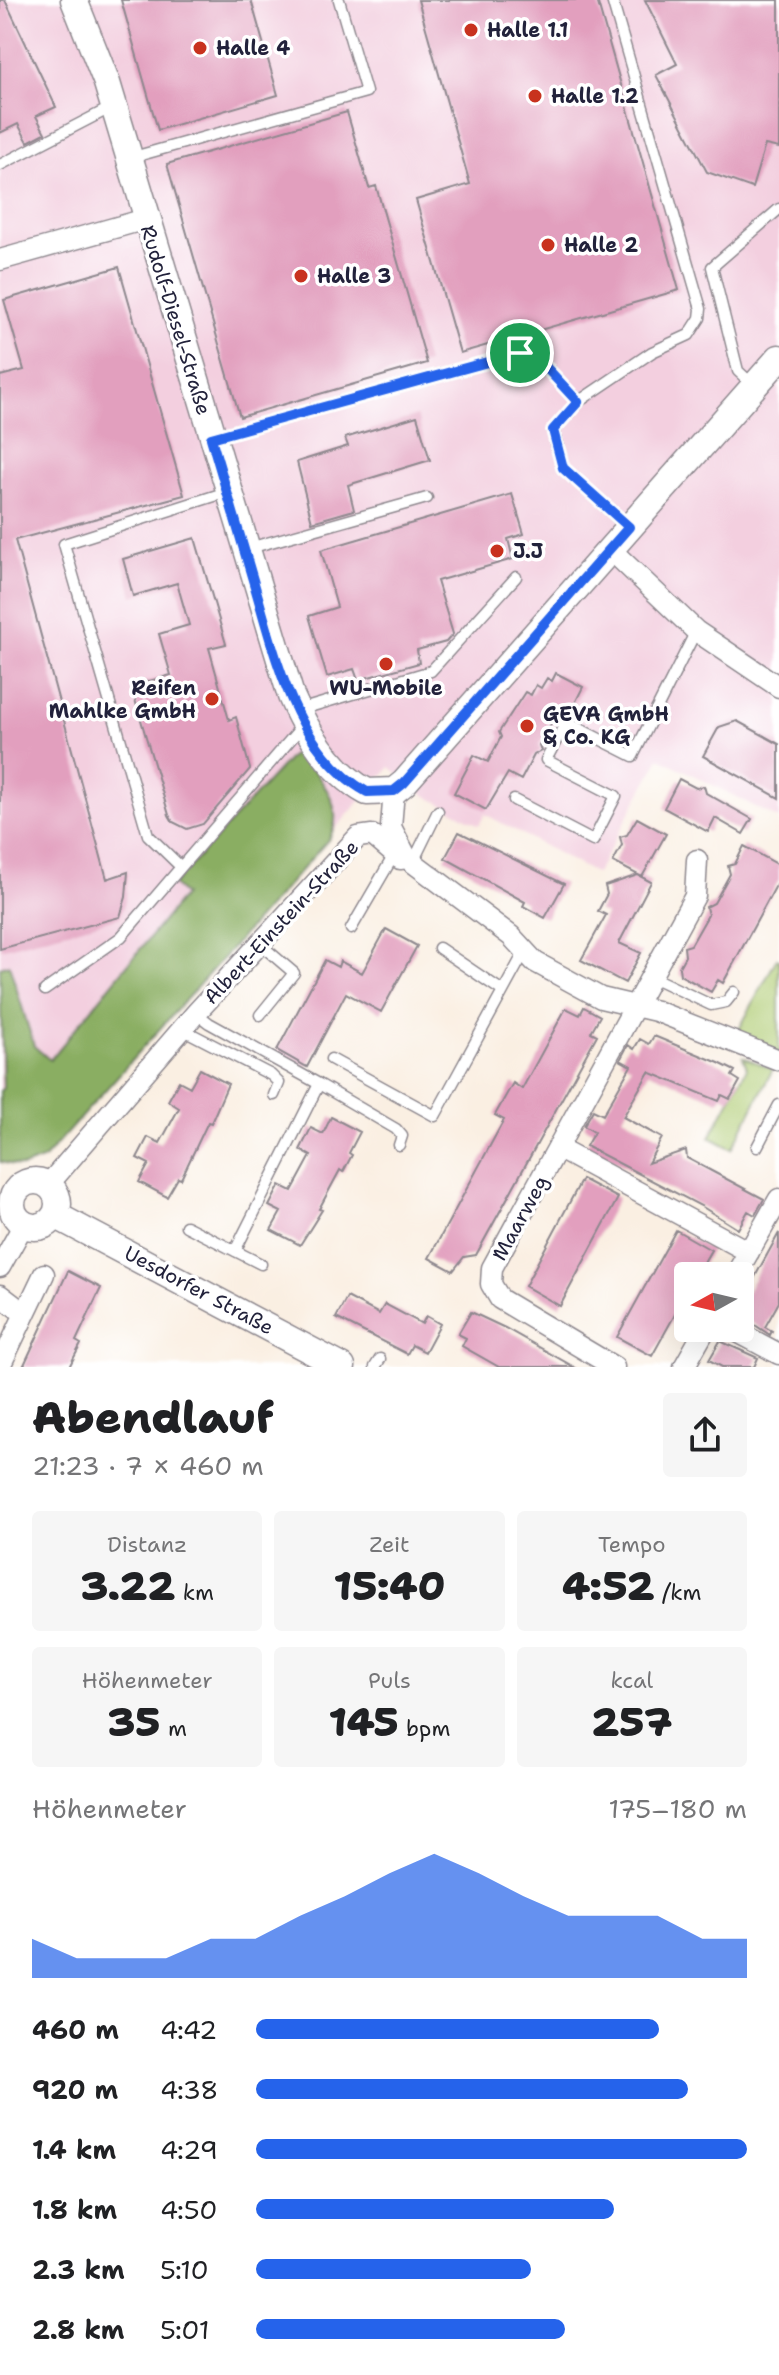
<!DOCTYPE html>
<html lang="de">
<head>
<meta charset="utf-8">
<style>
  :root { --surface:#fff; --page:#f6f6f6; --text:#202124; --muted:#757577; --accent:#2563eb }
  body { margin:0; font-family:"Shantell Sans",sans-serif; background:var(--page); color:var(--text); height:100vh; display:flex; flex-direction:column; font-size:30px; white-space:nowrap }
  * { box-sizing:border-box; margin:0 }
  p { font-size:26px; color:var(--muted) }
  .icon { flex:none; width:44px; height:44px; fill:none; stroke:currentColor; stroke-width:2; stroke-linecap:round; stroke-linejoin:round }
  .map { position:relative; height:1367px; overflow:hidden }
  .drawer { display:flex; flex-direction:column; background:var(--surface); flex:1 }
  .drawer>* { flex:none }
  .needle { width:52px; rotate:262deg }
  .tools { position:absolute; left:674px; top:1262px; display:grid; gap:16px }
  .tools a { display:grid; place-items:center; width:80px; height:80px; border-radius:8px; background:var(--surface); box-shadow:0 8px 32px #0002; font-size:40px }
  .pin { position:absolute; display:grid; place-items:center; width:68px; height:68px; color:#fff; margin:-34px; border:4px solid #fff; border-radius:50%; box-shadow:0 2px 8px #0007 }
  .round { display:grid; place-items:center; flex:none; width:84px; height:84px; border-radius:8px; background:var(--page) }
  .summary { display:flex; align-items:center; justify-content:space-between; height:136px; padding:0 32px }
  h1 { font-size:44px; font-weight:800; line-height:60px }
  .figures { display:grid; grid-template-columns:repeat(3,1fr); gap:12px; height:136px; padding:8px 32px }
  .figures div { display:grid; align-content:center; border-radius:8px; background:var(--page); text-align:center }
  .figures b { font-size:40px; font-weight:800 }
  .figures small { font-size:22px; font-weight:400 }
  .figures p { font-size:22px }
  .chart { height:224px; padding:16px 32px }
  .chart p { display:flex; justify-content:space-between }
  .chart svg { width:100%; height:144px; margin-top:8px; fill:var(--accent); opacity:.7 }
  ul { padding:0 32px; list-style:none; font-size:26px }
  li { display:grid; grid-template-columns:128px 96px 1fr; align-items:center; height:60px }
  li i { height:20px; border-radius:10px; background:var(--accent) }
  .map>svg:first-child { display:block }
  .built { fill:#f3cfdf }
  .green { fill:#adca70; stroke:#687656; stroke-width:2 }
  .forest { fill:#8aae62; stroke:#56684e; stroke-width:2 }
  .building { fill:#e29fbe }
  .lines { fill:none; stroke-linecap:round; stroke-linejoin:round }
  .service-casing { stroke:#8e888e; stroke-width:13 }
  .minor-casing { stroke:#8e888e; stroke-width:23 }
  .tertiary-casing { stroke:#8e888e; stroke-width:29 }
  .service { stroke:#fff; stroke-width:10 }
  .minor { stroke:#fff; stroke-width:20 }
  .tertiary { stroke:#fff; stroke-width:26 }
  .route-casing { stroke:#fff; stroke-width:16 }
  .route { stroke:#2563eb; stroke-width:10 }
  .poi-dot { fill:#c8321e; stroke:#fff; stroke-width:3 }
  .labels { text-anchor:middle; stroke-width:7; stroke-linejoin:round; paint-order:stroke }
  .poi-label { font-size:20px; font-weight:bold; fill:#22223b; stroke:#fff; text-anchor:start }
  .street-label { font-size:20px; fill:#22223b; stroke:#fff }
</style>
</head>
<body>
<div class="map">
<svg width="779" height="1367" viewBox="0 0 779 1367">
  <rect width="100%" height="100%" fill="#fff"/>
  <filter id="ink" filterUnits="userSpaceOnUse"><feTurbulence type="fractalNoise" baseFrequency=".0125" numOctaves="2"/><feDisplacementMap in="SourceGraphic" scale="16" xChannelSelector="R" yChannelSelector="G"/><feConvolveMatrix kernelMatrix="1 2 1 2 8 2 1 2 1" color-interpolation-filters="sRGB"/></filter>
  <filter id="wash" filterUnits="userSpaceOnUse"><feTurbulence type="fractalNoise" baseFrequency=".006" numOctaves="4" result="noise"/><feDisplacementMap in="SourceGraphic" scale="32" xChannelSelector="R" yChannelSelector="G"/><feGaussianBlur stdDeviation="1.8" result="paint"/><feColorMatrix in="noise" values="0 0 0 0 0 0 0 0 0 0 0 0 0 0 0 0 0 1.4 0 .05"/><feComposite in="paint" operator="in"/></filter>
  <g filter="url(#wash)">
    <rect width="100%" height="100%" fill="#faefe2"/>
    <!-- built -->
    <path class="built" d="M 0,0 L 779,0 L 779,819 L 660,758 L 596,874 L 485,814 L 479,825 L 418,791 L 390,767 L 43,1160 L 23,1167 L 0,1162 Z"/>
    <!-- green -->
    <path class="green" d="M 777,958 L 779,959 L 779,1056 L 735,1037 Z
      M 743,1057 L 773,1069 L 732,1149 L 710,1137 L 747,1068 Z"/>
    <!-- forest -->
    <path class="forest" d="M 293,754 L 302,754 C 320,780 349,808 328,840 L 43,1160 L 23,1167 L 0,1162 L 0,1091 L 3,1088 L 0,967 L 9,964 L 34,1046 L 50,1060 L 184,895 L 173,885 Z"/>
    <g id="blocks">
      <!-- building -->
      <path class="building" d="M 0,0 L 5,0 L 56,107 L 36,116 L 45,133 L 28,142 L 18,124 L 0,133 Z
        M 121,0 L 251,0 L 278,95 L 158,130 Z
        M 418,0 L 597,0 L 679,290 L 460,353 L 416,200 L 470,184 Z
        M 645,0 L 779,0 L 779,148 L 765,145 L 752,188 L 707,172 L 656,75 L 677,64 Z
        M 347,112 L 369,188 L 376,186 L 427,363 L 240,417 L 167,164 Z
        M 119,267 L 184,495 L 15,540 L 107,879 L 128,872 L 126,897 L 120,917 L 0,949 L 0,376 L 24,370 L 4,300 Z
        M 417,416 L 430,460 L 348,485 L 354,510 L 312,522 L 297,462 L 348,446 L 345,438 Z
        M 512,494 L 524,534 L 508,539 L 513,559 L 437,581 L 453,634 L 446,642 L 417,650 L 419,663 L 358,680 L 354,669 L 327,677 L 309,616 L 337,607 L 321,550 Z
        M 195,538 L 226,644 L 209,648 L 229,720 L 236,717 L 250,769 L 203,824 L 187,829 L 173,822 L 169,815 L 131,686 L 171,675 L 159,634 L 189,625 L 177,583 L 133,596 L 123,559 Z
        M 556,673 L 583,687 L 573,707 L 568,704 L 563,714 L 558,711 L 539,745 L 541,751 L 534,755 L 521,780 L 508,773 L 486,810 L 454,793 L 474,755 L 488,762 L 501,737 L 499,732 L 525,692 L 531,695 L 536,685 L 541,688 L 547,678 L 552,681 Z
        M 737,721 L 779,744 L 779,798 L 703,756 L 719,727 Z
        M 679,779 L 696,788 L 704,786 L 706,793 L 752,819 L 743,834 L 715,818 L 708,832 L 664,808 Z
        M 637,818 L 666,834 L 642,877 L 613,862 L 622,845 L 620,837 L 627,835 Z
        M 459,832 L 564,884 L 545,918 L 523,906 L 525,902 L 445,858 Z
        M 744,846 L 779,865 L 779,880 L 723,983 L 718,980 L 711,992 L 680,975 L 679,967 L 685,956 L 684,947 L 691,945 L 708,915 L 706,907 L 714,903 L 730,874 L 728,866 L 735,864 Z
        M 638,875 L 651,882 L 619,943 L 641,953 L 625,983 L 581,960 L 606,915 L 598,911 L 607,894 L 605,886 Z
        M 386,929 L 417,946 L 381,1012 L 346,993 L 307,1067 L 277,1050 L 325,960 L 338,967 L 340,961 L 362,973 Z
        M 584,1007 L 600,1016 L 591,1032 L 597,1035 L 476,1255 L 464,1257 L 453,1271 L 429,1258 L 504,1120 L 495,1115 L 513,1083 L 522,1089 L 566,1008 L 580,1015 Z
        M 654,1036 L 719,1063 L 735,1071 L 732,1076 L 740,1081 L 730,1099 L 722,1095 L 719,1101 L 649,1072 L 623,1117 L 662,1138 L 648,1163 L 686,1150 L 687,1158 L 764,1199 L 755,1215 L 748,1211 L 738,1229 L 701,1206 L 586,1146 L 594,1132 L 584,1126 L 593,1110 L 603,1115 L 631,1066 L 620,1060 L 628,1045 L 634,1049 L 640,1039 L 649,1044 Z
        M 200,1069 L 228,1084 L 211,1123 L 208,1122 L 181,1179 L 178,1178 L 167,1197 L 139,1182 L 149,1164 L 137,1158 L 148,1137 L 160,1143 L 179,1108 L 168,1101 L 179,1081 L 190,1087 Z
        M 331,1117 L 360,1132 L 349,1153 L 352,1155 L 343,1172 L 340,1170 L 319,1209 L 322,1210 L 300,1245 L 271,1230 L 281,1212 L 269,1206 L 280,1185 L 292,1191 L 311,1156 L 300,1150 L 311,1128 L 323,1134 Z
        M 582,1179 L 618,1198 L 560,1306 L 525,1286 Z
        M 676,1230 L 711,1250 L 696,1276 L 688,1276 L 688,1291 L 652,1356 L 617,1337 Z
        M 779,1233 L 779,1302 L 765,1327 L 772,1331 L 770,1335 L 740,1315 L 740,1304 Z
        M 68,1271 L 101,1288 L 76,1341 L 81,1344 L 69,1367 L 23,1367 Z
        M 347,1297 L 379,1314 L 385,1304 L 422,1324 L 426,1316 L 440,1324 L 425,1352 L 412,1345 L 407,1354 L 336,1318 Z
        M 471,1312 L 505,1328 L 574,1367 L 499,1367 L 462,1346 L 466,1338 L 458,1334 Z
        M 720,1341 L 758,1358 L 754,1367 L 722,1367 L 709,1360 Z"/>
    </g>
  </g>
  <g filter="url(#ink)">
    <use href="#blocks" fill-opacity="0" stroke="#8e888e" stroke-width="2"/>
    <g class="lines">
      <!-- service casing -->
      <g class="service-casing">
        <path id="service" d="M 612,0 L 701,309 L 700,318 L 689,335 L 652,352 L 578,402 L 553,430 L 563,468 L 628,527
          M 130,158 L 366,92 L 339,0
          M 0,165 L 112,107
          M 753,385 L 738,371 L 712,267 L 779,209
          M 213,437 L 520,353 L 542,363 L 578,402
          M 246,549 L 427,498
          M 299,710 L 431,671 L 516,577
          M 514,800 L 593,841 L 616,796 L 546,760 L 566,722 L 633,756 L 696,631
          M 413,862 L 438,811
          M 181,867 L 148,835 L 64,544 L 227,492
          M 351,929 L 394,855
          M 260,944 L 294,973 L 260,1015
          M 439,948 L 501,990
          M 652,977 L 711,1005 L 726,1002 L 734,992
          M 45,990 L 121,937 L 303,725
          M 196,1013 L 209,1023 L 319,1084 L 235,1251
          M 182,1029 L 271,1075 L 279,1083 L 274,1095
          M 331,1059 L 435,1116 L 525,951
          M 319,1084 L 396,1129 L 402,1136 L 399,1145
          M 757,1147 L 779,1105
          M 186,1226 L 261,1264
          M 375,1367 L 380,1359"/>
      </g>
      <!-- minor casing -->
      <g class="minor-casing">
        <path id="minor" d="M 0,260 L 146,219
          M 611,550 L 696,631 L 779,687
          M 394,791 L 391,827 L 407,858 L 511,936 L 535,962 L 601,998 L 656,1011 L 779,1060
          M 559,1149 L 749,1252
          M 48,1185 L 196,1013 L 358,837 L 372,835 L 400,859 L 407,858
          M 0,1267 L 24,1224
          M 735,1276 L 779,1199
          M 0,1295 L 25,1314
          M 730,1328 L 779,1354
          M 0,1366 L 44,1274
          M 614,1367 L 500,1299 L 491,1284 L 492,1268 L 695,896 L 697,860
          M 684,1367 L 706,1328"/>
      </g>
      <!-- tertiary casing -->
      <g class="tertiary-casing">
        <path id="tertiary" d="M 74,0 L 107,83 L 291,696 C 307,733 331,772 367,792 L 394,791 L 404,783 L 779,358
          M12 1204a23 23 0 1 1 46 0a23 23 0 1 1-46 0Z
          M 55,1215 L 342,1367"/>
      </g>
      <!-- service -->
      <use href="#service" class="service"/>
      <!-- minor -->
      <use href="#minor" class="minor"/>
      <!-- tertiary -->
      <use href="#tertiary" class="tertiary"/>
    </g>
  </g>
  <g class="lines" filter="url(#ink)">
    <!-- route casing -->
    <g class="route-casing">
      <path id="route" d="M 520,353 L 542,363 L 578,402 L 553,430 L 563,468 L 629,527 L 404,783 L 394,791 L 367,792 C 294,751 275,653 253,580 C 239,532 225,485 211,438 Z"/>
    </g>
    <!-- route -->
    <use href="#route" class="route"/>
  </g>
  <!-- markers -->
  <g class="poi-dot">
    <circle cx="471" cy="30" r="8"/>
    <circle cx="200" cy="48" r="8"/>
    <circle cx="535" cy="96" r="8"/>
    <circle cx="548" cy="245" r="8"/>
    <circle cx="301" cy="276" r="8"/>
    <circle cx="497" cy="551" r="8"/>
    <circle cx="386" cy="664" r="8"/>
    <circle cx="212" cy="699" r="8"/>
    <circle cx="527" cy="726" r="8"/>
  </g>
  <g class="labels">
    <!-- poi labels -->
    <g class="poi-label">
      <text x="487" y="37">Halle 1.1</text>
      <text x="216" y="55">Halle 4</text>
      <text x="551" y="103">Halle 1.2</text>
      <text x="564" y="252">Halle 2</text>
      <text x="317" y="283">Halle 3</text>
      <text x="513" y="558">J.J</text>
      <text x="196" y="695" text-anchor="end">Reifen<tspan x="196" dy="23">Mahlke GmbH</tspan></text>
      <text x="386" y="695" text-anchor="middle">WU-Mobile</text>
      <text x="543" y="721">GEVA GmbH<tspan x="543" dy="23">&amp; Co. KG</tspan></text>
    </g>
    <!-- street labels -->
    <g class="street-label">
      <text transform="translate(176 320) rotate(73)" y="7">Rudolf-Diesel-Straße</text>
      <text transform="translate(281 922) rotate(-47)" y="7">Albert-Einstein-Straße</text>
      <text transform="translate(520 1218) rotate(-61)" y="7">Maarweg</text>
      <text transform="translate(199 1290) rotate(28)" y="7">Uesdorfer Straße</text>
    </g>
  </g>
</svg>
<div class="tools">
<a><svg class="needle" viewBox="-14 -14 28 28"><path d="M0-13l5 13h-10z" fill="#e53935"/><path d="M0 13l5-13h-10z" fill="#757577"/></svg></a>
</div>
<div class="pin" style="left:520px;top:353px;background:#1e9e55"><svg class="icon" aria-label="arrive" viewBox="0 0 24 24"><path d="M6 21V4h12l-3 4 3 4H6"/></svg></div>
</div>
<section class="drawer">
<div class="summary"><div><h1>Abendlauf</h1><p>21:23 · 7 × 460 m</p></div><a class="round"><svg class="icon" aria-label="share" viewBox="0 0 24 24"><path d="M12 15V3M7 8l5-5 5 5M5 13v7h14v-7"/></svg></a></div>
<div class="figures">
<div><p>Distanz</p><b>3.22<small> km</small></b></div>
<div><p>Zeit</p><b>15:40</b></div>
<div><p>Tempo</p><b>4:52<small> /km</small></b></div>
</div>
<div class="figures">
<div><p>Höhenmeter</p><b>35<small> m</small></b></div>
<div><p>Puls</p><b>145<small> bpm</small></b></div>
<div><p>kcal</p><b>257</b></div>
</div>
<div class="chart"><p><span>Höhenmeter</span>175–180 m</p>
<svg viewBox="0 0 160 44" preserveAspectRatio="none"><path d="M0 44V32L10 38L20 38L30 38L40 32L50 32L60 25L70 19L80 12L90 6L100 12L110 19L120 25L130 25L140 25L150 32L160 32V44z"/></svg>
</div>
<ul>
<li><b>460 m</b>4:42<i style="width:82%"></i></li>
<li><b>920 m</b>4:38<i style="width:88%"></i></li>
<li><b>1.4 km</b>4:29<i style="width:100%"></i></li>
<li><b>1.8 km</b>4:50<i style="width:73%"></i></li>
<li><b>2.3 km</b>5:10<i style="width:56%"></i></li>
<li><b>2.8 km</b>5:01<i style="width:63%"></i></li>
</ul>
</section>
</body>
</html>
